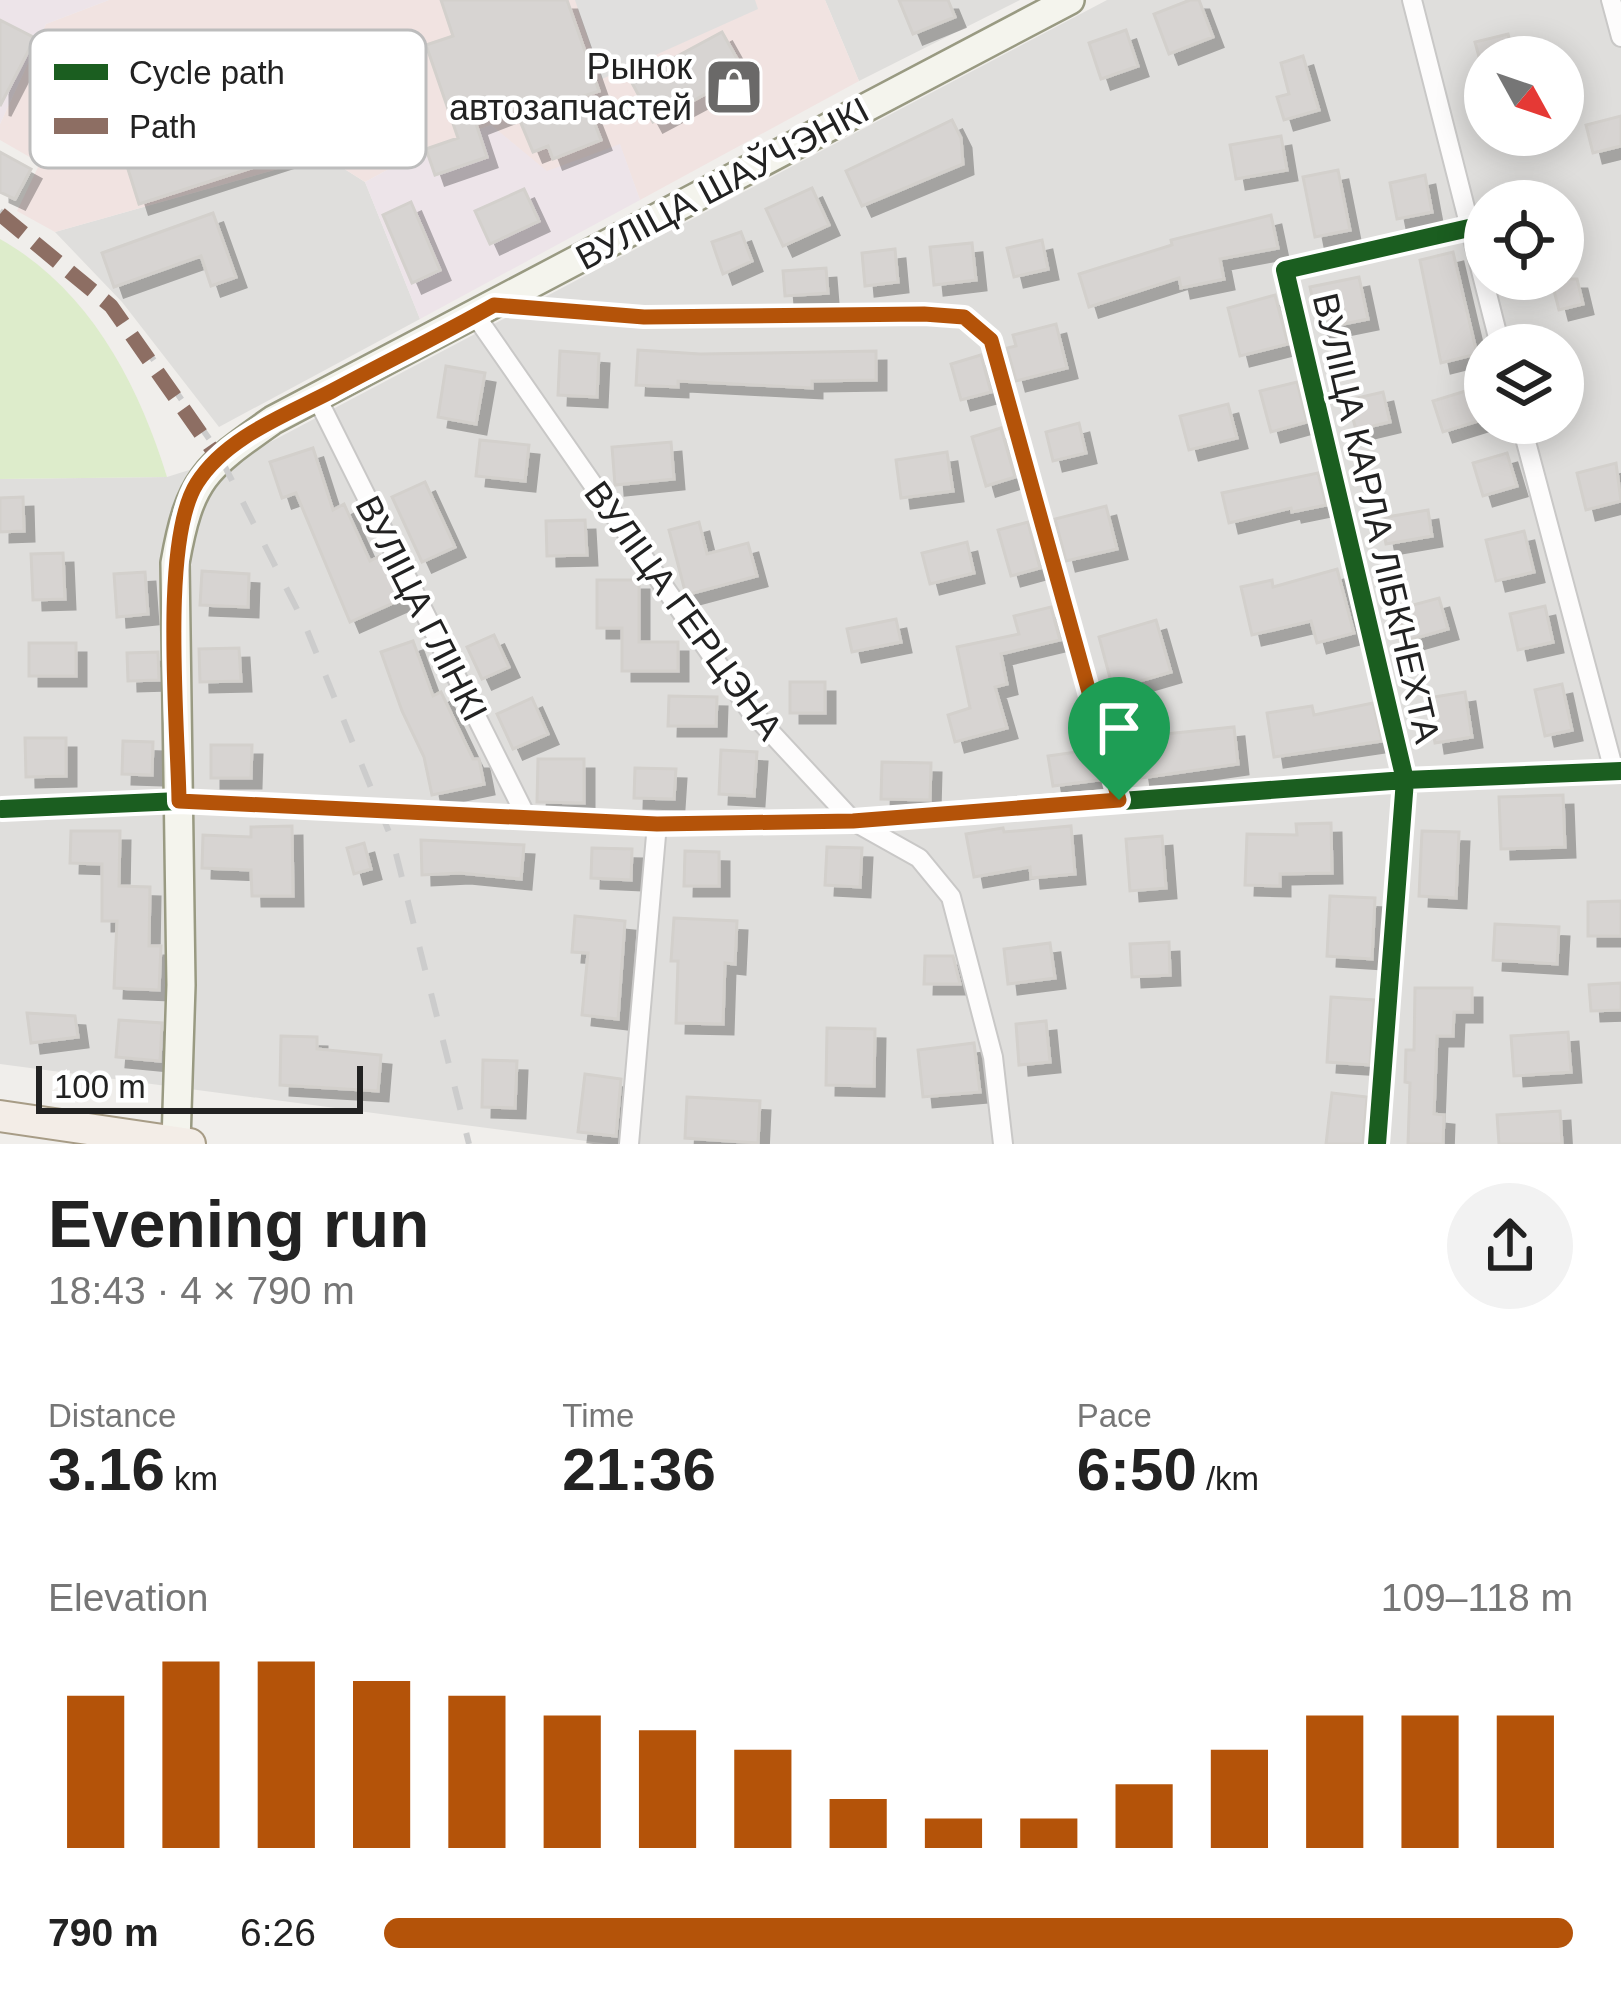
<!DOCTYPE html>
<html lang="en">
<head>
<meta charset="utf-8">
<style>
  :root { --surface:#fff; --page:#f2f2f2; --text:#222; --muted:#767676; --accent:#b45309 }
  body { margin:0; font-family:Arial,sans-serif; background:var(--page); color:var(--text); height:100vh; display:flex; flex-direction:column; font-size:45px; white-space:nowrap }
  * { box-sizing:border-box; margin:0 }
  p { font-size:39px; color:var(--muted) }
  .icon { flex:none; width:66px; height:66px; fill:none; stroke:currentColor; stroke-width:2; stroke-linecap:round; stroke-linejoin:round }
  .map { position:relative; height:1144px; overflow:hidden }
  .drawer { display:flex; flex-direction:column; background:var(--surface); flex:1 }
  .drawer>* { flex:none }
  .needle { width:78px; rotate:130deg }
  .buttons { position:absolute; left:1464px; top:36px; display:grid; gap:24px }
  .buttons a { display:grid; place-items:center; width:120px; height:120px; border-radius:50%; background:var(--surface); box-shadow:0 6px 30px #0003; font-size:60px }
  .scale { position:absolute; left:36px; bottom:30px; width:327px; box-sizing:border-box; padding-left:12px; border:6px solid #222; border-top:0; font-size:33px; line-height:42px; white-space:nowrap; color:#222; -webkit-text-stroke:9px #fff; paint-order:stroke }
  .pin { position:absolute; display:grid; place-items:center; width:102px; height:102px; color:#fff; margin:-123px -51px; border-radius:50% 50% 50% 0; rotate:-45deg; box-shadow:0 0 12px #0007 }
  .pin .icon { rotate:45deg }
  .round { display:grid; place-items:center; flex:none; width:126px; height:126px; border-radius:63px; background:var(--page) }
  .head { display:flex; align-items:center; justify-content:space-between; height:204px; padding:0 48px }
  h1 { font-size:66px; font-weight:600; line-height:90px }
  .figures { display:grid; grid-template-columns:repeat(3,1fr); gap:18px; height:204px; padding:12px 48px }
  .figures div { display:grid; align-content:center }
  .figures b { font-size:60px; font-weight:600 }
  .figures small { font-size:33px; font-weight:400 }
  .figures p { font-size:33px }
  .chart { height:336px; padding:24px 48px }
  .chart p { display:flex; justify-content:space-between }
  .chart svg { width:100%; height:216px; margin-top:12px; stroke:var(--accent); stroke-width:6 }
  ul { padding:0 48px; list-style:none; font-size:39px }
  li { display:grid; grid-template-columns:192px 144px 1fr; align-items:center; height:90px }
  li i { height:30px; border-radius:15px; background:var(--accent) }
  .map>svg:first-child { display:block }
  .residential { fill:#dfdedc; fill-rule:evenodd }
  .commercial { fill:#f1e3e1 }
  .industrial { fill:#ede4e9 }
  .grass { fill:#ddeccb }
  .parking { fill:#e0dfde }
  .building { fill:#d7d4d2; stroke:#d3d0cc; stroke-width:3; filter:url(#shadow) }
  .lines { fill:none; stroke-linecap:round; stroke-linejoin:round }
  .street-casing { stroke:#c9c8c7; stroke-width:22 }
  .secondary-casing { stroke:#999a82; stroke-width:32 }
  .primary-casing { stroke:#a79c86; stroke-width:34 }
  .street { stroke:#fdfcfc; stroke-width:18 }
  .secondary { stroke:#f4f4ed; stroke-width:27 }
  .primary { stroke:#f3ede7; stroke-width:30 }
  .rail { stroke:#ccc; stroke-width:6; stroke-dasharray:24 24; stroke-linecap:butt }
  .quiet { stroke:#8d6e63; stroke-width:15; stroke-dasharray:30 15; stroke-linecap:butt }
  .cycleway-casing { stroke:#fff; stroke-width:26 }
  .cycleway { stroke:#1b5e20; stroke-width:18 }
  .route-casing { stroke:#fff; stroke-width:24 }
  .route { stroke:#b45309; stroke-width:15 }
  .labels { text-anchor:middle; stroke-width:9; stroke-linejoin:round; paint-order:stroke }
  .poi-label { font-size:36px; fill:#222; stroke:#fff; text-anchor:end }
  .street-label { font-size:36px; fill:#222; stroke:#fff }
  .key { fill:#fff; stroke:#bdbdbd; stroke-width:3 }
  .key-label { font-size:33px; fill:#222 }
</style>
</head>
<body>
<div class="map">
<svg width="1621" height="1144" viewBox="0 0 1621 1144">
  <defs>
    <filter id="shadow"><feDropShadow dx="10" dy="10" stdDeviation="0" flood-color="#0004"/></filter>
  </defs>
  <rect width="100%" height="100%" fill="#f0eeeb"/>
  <!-- residential -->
  <path class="residential" d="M 825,0 L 1020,0 L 859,81 Z
    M 1107,0 L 1621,0 L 1621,1144 L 609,1144 L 0,1064 L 0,479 L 167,477 L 259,448 ZM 1485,57 L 1563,57 L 1563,135 L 1485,135 ZM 1485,201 L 1563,201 L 1563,279 L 1485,279 ZM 1485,345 L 1563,345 L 1563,423 L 1485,423 Z
    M 324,156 L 365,182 L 420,319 L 219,427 L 122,302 L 55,232 Z"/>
  <!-- commercial -->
  <path class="commercial" d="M 109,0 L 825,0 L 859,81 L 640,200 L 620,145 L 547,172 L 491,125 L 426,149 L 365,182 L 324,156 L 55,232 L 17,211 L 40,163 L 0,140 L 0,124 L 46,24 Z"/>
  <!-- industrial -->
  <path class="industrial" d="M 0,0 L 109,0 L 46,24 L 0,124 Z
    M 491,125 L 547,171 L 620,144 L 640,200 L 420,319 L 365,182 L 426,149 Z"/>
  <!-- grass -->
  <path class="grass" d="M 0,239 C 89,289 138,383 167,477 L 0,479 Z"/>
  <!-- parking -->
  <path class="parking" d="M 575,0 L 755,0 L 758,9 L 602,79 Z"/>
  <!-- building -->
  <path class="building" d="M 441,0 L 567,0 L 599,91 L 584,96 L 601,140 L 553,159 L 548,146 L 533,152 L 515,109 L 476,124 L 487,157 L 435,175 L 426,149 L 458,138 L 426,45 L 453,36 Z
    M 899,0 L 948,0 L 955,17 L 913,34 Z
    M 1190,0 L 1199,0 L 1213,37 L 1169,54 L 1154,14 Z
    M 0,20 L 35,38 L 0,106 Z
    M 1126,30 L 1138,66 L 1101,79 L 1089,43 Z
    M 722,32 L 745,73 L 653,122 L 631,81 Z
    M 1508,34 L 1514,57 L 1479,57 L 1475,42 Z
    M 1303,56 L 1319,110 L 1284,120 L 1277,97 L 1289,94 L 1281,63 Z
    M 307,67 L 317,100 L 347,91 L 360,133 L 139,204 L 115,128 Z
    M 1621,116 L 1621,146 L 1593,153 L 1586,125 Z
    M 952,120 L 961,138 L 963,164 L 862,206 L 846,171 Z
    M 1281,136 L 1287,170 L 1236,179 L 1230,145 Z
    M 0,152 L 31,169 L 15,199 L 0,192 Z
    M 1338,170 L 1350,230 L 1315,237 L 1303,177 Z
    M 1425,175 L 1432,212 L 1397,219 L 1390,183 Z
    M 812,188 L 829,225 L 783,246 L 766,209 Z
    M 524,189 L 539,221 L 490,244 L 475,211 Z
    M 411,202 L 440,270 L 412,283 L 383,215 Z
    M 213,213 L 236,277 L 211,286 L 201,256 L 114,287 L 102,253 Z
    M 1271,215 L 1278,248 L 1220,259 L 1224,279 L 1181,288 L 1179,278 L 1089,307 L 1079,274 L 1172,245 L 1171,240 Z
    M 741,232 L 752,261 L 723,274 L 712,242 Z
    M 1042,240 L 1048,269 L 1014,277 L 1007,248 Z
    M 972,243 L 976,280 L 934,285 L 930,247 Z
    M 895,249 L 898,282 L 865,286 L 862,253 Z
    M 1453,252 L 1477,354 L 1441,363 L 1420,260 Z
    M 826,268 L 828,293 L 785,296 L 783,271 Z
    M 1359,277 L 1368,319 L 1319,329 L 1310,287 Z
    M 1551,279 L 1577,279 L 1583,304 L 1559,310 Z
    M 1275,295 L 1288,344 L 1240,356 L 1228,308 Z
    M 1056,324 L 1067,368 L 1016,381 L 1007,348 L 1016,346 L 1013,335 Z
    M 638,350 L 700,354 L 876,351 L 876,380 L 812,381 L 812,388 L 678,381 L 678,387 L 636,385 Z
    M 560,351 L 599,354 L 597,397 L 558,395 Z
    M 981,355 L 991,392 L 961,400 L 951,364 Z
    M 446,366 L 485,373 L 476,424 L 438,417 Z
    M 1297,382 L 1307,422 L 1271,432 L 1260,391 Z
    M 1485,385 L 1485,419 L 1443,432 L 1433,401 Z
    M 1383,392 L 1390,422 L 1356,430 L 1348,400 Z
    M 1228,404 L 1237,438 L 1189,450 L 1180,416 Z
    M 1079,423 L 1086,453 L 1053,461 L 1046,432 Z
    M 1001,428 L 1015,477 L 986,486 L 972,437 Z
    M 480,440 L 529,445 L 525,481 L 476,476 Z
    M 671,442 L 674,479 L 615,485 L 612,447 Z
    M 313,448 L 333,510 L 344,504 L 370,561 L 380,556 L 400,600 L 350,622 L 296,493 L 282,498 L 270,462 Z
    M 947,452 L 953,491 L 901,498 L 896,460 Z
    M 1507,453 L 1517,486 L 1483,496 L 1473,463 Z
    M 1616,463 L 1621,501 L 1586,510 L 1577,473 Z
    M 1318,473 L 1326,505 L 1292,512 L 1291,508 L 1229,523 L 1222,493 Z
    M 425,482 L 455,547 L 422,562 L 392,497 Z
    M 23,497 L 24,531 L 0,532 L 0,498 Z
    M 1106,506 L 1117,549 L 1066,561 L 1055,519 Z
    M 1428,510 L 1432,536 L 1386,544 L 1381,518 Z
    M 585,520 L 587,555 L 547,556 L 546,521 Z
    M 699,522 L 707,554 L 748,543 L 757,576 L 686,595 L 669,530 Z
    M 1028,522 L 1040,568 L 1011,576 L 998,530 Z
    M 1524,531 L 1534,572 L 1496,581 L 1486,540 Z
    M 967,542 L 974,573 L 930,584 L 922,553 Z
    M 63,553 L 65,599 L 33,600 L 31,554 Z
    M 1337,569 L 1354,633 L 1317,643 L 1311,621 L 1252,635 L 1241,587 L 1272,580 L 1273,587 Z
    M 202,571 L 249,574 L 248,607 L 200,605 Z
    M 145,572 L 148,614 L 117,617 L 114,574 Z
    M 597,580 L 639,580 L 639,642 L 678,642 L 678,671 L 622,671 L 622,628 L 597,628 Z
    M 1439,598 L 1448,629 L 1406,641 L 1398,609 Z
    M 1545,606 L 1553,642 L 1518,650 L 1510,614 Z
    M 1051,607 L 1060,640 L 1001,654 L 1007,684 L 995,687 L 1007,728 L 955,742 L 948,715 L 970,708 L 957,647 L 1019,634 L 1014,616 Z
    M 896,619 L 901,642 L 852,652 L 847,629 Z
    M 1156,620 L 1171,672 L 1113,689 L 1099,637 Z
    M 494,635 L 509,667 L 482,679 L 467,647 Z
    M 413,641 L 433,696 L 441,692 L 473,759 L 479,759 L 484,784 L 432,795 L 424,757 L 402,711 L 381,652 Z
    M 29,643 L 76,643 L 76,676 L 29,676 Z
    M 239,648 L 241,681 L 200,682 L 199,649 Z
    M 158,652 L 159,680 L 128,681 L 127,653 Z
    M 790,682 L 825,682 L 825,713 L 790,713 Z
    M 1562,684 L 1572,730 L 1545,736 L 1535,690 Z
    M 1465,692 L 1472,737 L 1435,743 L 1428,698 Z
    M 669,696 L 717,697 L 716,726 L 668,726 Z
    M 532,698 L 548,734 L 513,749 L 497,714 Z
    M 1373,703 L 1382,741 L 1274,757 L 1267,713 L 1312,706 L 1314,715 Z
    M 1234,727 L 1238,764 L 1141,778 L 1135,737 Z
    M 25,738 L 66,738 L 66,776 L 26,777 Z
    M 123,741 L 153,742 L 152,775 L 122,774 Z
    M 211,745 L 252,745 L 251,778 L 211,778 Z
    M 721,750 L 757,752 L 754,796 L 719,794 Z
    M 1091,750 L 1099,780 L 1053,786 L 1048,756 Z
    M 538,759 L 584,759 L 584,803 L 537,802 Z
    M 882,762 L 931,763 L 930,800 L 881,799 Z
    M 635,768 L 676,769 L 674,799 L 634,798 Z
    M 1563,795 L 1565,847 L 1501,849 L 1499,797 Z
    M 1331,823 L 1332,873 L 1280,874 L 1280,886 L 1245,885 L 1247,834 L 1297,835 L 1296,824 Z
    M 292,826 L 293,896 L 252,896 L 251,870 L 202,868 L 203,835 L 251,837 L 251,827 Z
    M 1071,826 L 1075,874 L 1031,878 L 1030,867 L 974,877 L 966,834 L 1003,828 L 1004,832 Z
    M 71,831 L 120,831 L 119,886 L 150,887 L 149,946 L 161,946 L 159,990 L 114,988 L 117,921 L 102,921 L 102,864 L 70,863 Z
    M 1422,831 L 1459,832 L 1456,898 L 1419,896 Z
    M 1162,836 L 1166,888 L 1130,891 L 1126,839 Z
    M 421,840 L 524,845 L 521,879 L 460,873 L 422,875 Z
    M 364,843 L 371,869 L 354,874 L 347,848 Z
    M 827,847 L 862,848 L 860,887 L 825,885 Z
    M 592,848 L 632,849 L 631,880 L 591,878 Z
    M 685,851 L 719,852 L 719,886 L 684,886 Z
    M 1330,896 L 1375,898 L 1372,959 L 1327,956 Z
    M 1621,901 L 1621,936 L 1588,936 L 1588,902 Z
    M 575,916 L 625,921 L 618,1019 L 582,1015 L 588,953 L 572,952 Z
    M 674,918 L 737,921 L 735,964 L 725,963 L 723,1024 L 676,1023 L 678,961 L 671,961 Z
    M 1495,924 L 1559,927 L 1557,964 L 1493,960 Z
    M 1169,942 L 1170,975 L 1132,977 L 1130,944 Z
    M 1050,943 L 1055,978 L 1008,984 L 1004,949 Z
    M 925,956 L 953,956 L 960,984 L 924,984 Z
    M 1621,983 L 1621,1010 L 1591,1011 L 1589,985 Z
    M 1415,988 L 1472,988 L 1472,1012 L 1454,1012 L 1453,1036 L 1437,1036 L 1434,1114 L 1444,1115 L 1443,1144 L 1408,1144 L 1410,1083 L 1405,1082 L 1406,1050 L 1414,1050 Z
    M 1331,997 L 1374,1000 L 1370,1065 L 1327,1062 Z
    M 27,1013 L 75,1016 L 78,1037 L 31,1043 Z
    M 119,1020 L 162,1023 L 160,1061 L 116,1057 Z
    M 1046,1021 L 1050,1062 L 1019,1065 L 1016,1024 Z
    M 827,1028 L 875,1029 L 874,1086 L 826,1085 Z
    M 1568,1032 L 1571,1072 L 1514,1076 L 1511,1036 Z
    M 281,1036 L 317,1037 L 317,1049 L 381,1055 L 378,1091 L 280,1085 Z
    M 974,1043 L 980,1092 L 923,1097 L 918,1050 Z
    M 483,1060 L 517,1061 L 515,1108 L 482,1107 Z
    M 585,1074 L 621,1079 L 616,1136 L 578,1132 Z
    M 1332,1093 L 1367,1097 L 1363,1144 L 1326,1144 Z
    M 687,1097 L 760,1101 L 758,1143 L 685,1138 Z
    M 1560,1111 L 1562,1144 L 1499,1144 L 1497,1115 Z"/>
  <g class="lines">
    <!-- street casing -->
    <g class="street-casing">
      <path id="street" d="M 1412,0 L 1500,345
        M 1611,0 L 1621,37
        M 494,305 L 644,317 L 924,314 L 964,318 L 991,340 L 1119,800
        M 475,315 L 749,709 L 853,821 L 919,858 L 951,897 L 993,1057 L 1003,1144
        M 317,398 L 527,818
        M 1521,423 L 1614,771
        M 2,809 L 179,801 L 657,824 L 853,821 L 1405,780 L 1621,771
        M 629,1144 L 657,824
        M 1377,1144 L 1405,780 L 1285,270 L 1469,228"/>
    </g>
    <!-- secondary casing -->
    <g class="secondary-casing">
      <path id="secondary" d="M 176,1142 L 181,985 L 175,563 C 190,478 205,468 273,420 L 1070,0"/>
    </g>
    <!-- primary casing -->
    <g class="primary-casing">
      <path id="primary" d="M 0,1116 L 190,1144"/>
    </g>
    <!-- street -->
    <use href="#street" class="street"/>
    <!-- secondary -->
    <use href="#secondary" class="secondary"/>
    <!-- primary -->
    <use href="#primary" class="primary"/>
    <!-- rail -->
    <path class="rail" d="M 0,211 L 115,305 L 215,447 L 305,625 L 393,842 L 469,1144"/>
    <!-- quiet -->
    <path class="quiet" d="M 0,214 L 111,306 L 213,451"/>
    <!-- cycleway casing -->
    <g class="cycleway-casing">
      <path id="cycleway" d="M 2,809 L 179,801 L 657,824 L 853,821 L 1405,780 L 1621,771
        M 1377,1144 L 1405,780 L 1285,270 L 1469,228"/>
    </g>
    <!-- cycleway -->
    <use href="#cycleway" class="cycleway"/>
  </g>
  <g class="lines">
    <!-- route casing -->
    <g class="route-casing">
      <path id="route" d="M 494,305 L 644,317 L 924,314 L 964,317 L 991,340 L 1119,800 L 853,821 L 657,824 L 179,801 C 178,728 160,541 197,483 C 226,437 286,415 332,391 C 386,362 441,335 494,305 Z"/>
    </g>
    <!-- route -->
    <use href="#route" class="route"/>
  </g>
  <!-- icons -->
  <defs>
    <g id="shop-square" transform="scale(3)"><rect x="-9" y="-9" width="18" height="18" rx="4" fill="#6a6968" stroke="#fff"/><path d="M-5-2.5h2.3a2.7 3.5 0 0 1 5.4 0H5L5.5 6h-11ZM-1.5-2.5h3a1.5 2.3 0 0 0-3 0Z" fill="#fff"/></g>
  </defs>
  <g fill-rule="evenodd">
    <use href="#shop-square" x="734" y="87"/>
  </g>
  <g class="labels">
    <!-- poi labels -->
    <g class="poi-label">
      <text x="692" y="79">Рынок<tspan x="692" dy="41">автозапчастей</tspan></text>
    </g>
    <!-- street labels -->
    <g class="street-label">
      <text transform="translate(722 183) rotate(-28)" y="13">ВУЛІЦА ШАЎЧЭНКІ</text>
      <text transform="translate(1377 518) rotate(77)" y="13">ВУЛІЦА КАРЛА ЛІБКНЕХТА</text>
      <text transform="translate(422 608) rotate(63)" y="13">ВУЛІЦА ГЛІНКІ</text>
      <text transform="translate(684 610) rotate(54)" y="13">ВУЛІЦА ГЕРЦЭНА</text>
    </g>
  </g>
  <!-- legend -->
  <rect x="30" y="30" width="396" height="138" rx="18" class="key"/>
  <rect x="54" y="64" width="54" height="16" fill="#1b5e20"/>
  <rect x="54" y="118" width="54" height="16" fill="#8d6e63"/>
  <g class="key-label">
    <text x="129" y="84">Cycle path</text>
    <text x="129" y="138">Path</text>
  </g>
</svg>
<div class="buttons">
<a><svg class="needle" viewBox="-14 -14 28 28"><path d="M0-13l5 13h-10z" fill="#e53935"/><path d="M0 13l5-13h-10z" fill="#767676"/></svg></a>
<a><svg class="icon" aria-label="locate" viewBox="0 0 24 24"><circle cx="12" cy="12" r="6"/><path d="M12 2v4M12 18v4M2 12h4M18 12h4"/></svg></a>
<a><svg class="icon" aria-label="layers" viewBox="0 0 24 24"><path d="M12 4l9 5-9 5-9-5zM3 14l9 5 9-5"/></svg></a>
</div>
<div class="scale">100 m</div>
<div class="pin" style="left:1119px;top:800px;background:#1e9e55"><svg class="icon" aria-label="arrive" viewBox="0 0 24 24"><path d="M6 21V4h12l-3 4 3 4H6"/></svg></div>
</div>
<section class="drawer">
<div class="head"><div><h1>Evening run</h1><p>18:43 · 4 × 790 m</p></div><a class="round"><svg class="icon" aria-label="share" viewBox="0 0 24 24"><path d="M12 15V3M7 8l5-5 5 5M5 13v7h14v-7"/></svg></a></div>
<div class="figures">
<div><p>Distance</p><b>3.16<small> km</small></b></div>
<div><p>Time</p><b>21:36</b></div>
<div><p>Pace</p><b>6:50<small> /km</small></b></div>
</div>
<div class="chart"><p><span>Elevation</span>109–118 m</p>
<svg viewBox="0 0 160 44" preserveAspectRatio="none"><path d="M5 44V13M15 44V6M25 44V6M35 44V10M45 44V13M55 44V17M65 44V20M75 44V24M85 44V34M95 44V38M105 44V38M115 44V31M125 44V24M135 44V17M145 44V17M155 44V17"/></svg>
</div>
<ul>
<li><b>790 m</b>6:26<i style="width:100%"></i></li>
</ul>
</section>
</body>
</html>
